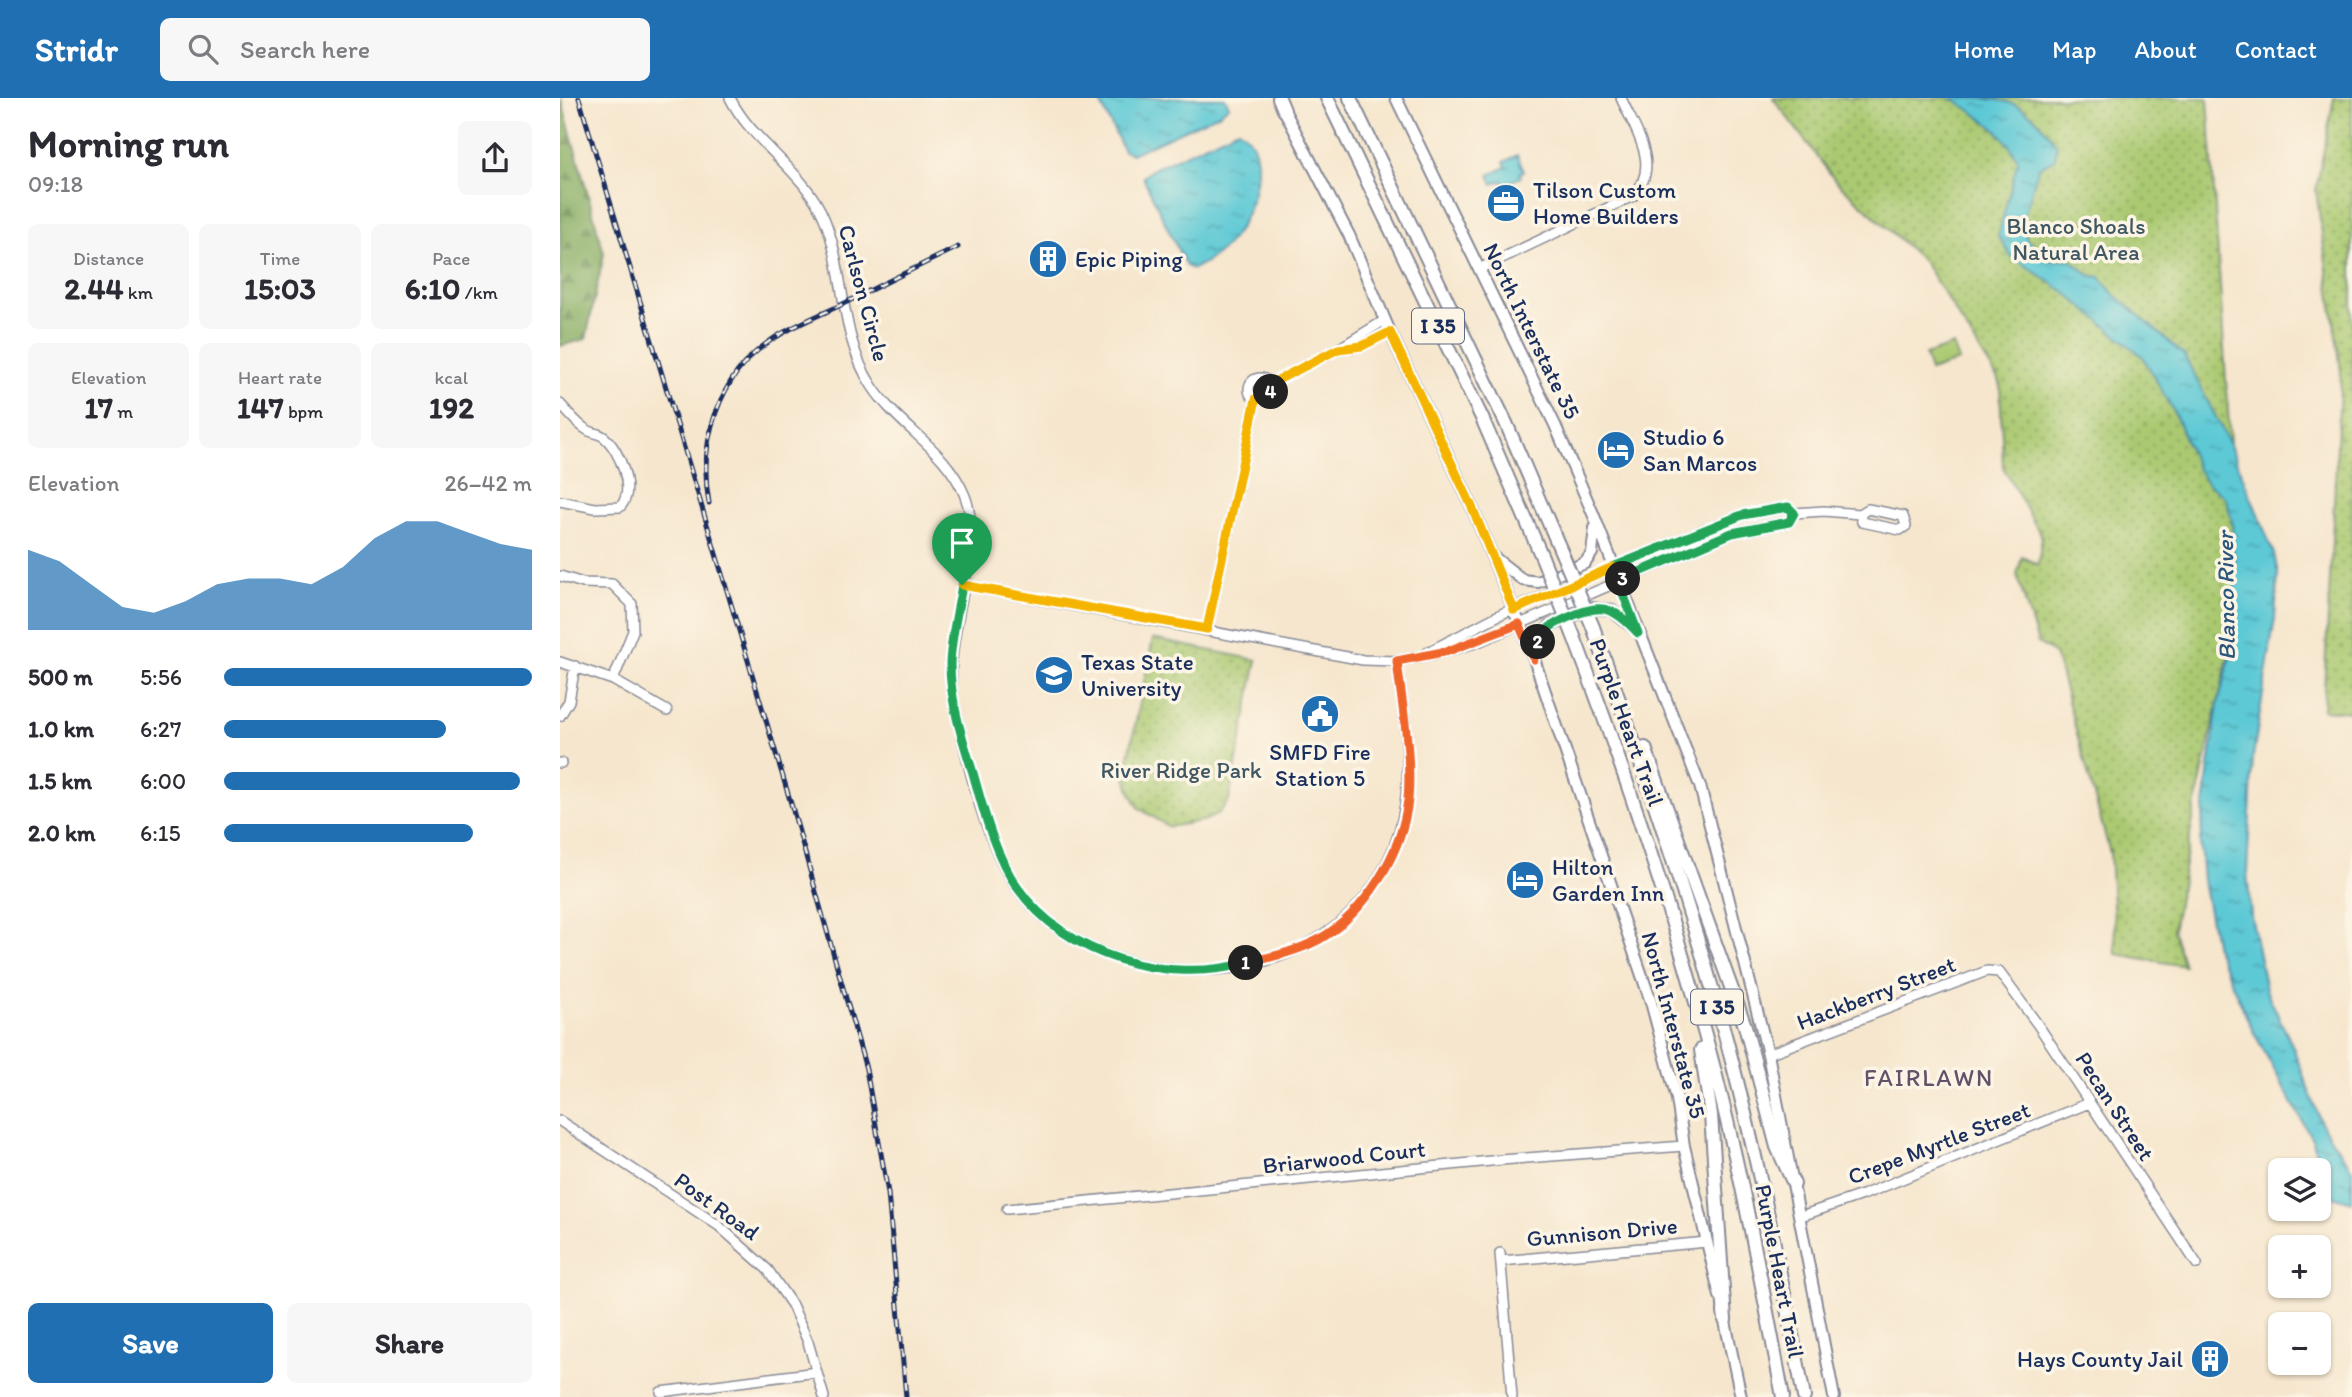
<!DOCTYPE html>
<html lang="en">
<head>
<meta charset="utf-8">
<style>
  :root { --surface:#fff; --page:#f7f7f7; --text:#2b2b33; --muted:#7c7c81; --accent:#1f6fb2 }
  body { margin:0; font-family:Itim,sans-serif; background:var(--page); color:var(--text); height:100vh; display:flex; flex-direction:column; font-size:26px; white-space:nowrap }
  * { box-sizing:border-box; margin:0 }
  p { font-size:23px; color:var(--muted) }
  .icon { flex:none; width:38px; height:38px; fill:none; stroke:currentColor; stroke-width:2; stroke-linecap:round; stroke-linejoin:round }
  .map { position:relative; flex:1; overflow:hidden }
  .details { display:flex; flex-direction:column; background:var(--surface); width:560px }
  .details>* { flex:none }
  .tools { position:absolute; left:1708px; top:1060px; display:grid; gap:14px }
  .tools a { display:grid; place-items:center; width:63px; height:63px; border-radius:10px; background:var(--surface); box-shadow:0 2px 5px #0004; font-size:35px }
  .pin { position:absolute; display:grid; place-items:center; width:60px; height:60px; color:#fff; margin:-72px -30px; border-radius:50% 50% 50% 0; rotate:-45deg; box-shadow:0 0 7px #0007 }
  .pin .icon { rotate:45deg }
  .km { position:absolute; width:35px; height:35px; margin:-18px; border-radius:50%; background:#222; color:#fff; font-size:19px; line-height:35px; text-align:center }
  .round { display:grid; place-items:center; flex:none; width:74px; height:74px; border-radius:10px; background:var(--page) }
  .headline { display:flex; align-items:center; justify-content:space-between; height:119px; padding:0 28px }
  h1 { font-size:38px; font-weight:700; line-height:52px }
  .stats { display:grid; grid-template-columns:repeat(3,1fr); gap:10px; height:119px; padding:7px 28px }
  .stats div { display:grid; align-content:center; border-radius:10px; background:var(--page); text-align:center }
  .stats b { font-size:30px; font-weight:700 }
  .stats small { font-size:19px; font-weight:400 }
  .stats p { font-size:19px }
  .chart { height:196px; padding:14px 28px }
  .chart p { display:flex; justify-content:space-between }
  .chart svg { width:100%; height:126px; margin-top:7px; fill:var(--accent); opacity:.7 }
  .action { display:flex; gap:14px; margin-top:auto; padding:14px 28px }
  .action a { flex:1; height:80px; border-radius:10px; background:var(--accent); color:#fff; font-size:28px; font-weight:700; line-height:80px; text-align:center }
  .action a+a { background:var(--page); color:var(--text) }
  ul { padding:0 28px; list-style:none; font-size:23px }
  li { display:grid; grid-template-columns:112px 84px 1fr; align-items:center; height:52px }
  li i { height:18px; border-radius:9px; background:var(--accent) }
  header { display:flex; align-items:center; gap:42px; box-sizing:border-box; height:98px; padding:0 35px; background:var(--accent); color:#fff }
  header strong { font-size:33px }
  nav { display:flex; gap:38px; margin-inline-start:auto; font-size:24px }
  .search { width:490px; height:63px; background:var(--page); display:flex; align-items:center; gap:18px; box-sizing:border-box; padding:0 24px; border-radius:10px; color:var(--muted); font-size:26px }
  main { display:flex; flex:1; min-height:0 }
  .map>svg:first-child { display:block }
  .green { fill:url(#green-dots); stroke:#627c68; stroke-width:2 }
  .forest { fill:url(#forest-firs); stroke:#516e60; stroke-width:2 }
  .pitch { fill:#aac971; stroke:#627c68; stroke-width:2 }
  .water { fill:url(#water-ripples); stroke:#3c7c9a; stroke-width:2 }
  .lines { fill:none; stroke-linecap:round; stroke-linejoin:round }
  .minor-casing { stroke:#888a96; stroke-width:12 }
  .major-casing { stroke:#888a96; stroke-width:14 }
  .highway-casing { stroke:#888a96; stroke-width:16 }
  .minor { stroke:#fff; stroke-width:9 }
  .major { stroke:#fff; stroke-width:10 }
  .highway { stroke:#fff; stroke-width:12 }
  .rail-casing { stroke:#1b2f5e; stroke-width:5 }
  .rail { stroke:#fcf5e5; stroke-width:2.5; stroke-dasharray:8; stroke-linecap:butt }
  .highway-bridge-casing { stroke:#888a96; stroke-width:16; stroke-linecap:butt }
  .highway-bridge { stroke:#fff; stroke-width:12 }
  .split-1-casing { stroke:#fff; stroke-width:14 }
  .split-2-casing { stroke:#fff; stroke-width:14 }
  .split-3-casing { stroke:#fff; stroke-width:14 }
  .split-4-casing { stroke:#fff; stroke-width:14 }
  .split-5-casing { stroke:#fff; stroke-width:14 }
  .split-1 { stroke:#22a559; stroke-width:9 }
  .split-2 { stroke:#f0652b; stroke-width:9 }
  .split-3 { stroke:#22a559; stroke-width:9 }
  .split-4 { stroke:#f5b400; stroke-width:9 }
  .split-5 { stroke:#f5b400; stroke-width:9 }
  .labels { text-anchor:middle; stroke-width:7; stroke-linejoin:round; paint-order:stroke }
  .shield { fill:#fcf5e5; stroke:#5e6a86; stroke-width:2 }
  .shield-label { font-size:21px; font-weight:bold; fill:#1b2f5e }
  .poi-label { font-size:23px; fill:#1b2f5e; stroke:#fcf5e5; text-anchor:start }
  .park-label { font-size:23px; fill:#3f5663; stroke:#fcf5e5 }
  .street-label { font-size:23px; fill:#1b2f5e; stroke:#fcf5e5 }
  .water-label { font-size:24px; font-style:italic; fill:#2c567c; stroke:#fcf5e5 }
  .neighbourhood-label { font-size:24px; letter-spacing:2px; fill:#64526a; stroke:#fcf5e5 }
</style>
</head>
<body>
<header>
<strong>Stridr</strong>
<div class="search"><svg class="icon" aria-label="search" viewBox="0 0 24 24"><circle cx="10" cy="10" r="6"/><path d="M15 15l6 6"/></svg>Search here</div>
<nav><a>Home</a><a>Map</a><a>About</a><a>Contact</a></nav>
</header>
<main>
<section class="details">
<div class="headline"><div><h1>Morning run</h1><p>09:18</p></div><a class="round"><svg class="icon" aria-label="share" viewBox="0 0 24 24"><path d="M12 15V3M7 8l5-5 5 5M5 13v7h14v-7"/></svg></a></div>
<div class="stats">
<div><p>Distance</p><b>2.44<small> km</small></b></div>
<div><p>Time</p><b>15:03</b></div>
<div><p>Pace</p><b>6:10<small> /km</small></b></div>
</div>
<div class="stats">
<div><p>Elevation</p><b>17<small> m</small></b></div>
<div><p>Heart rate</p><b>147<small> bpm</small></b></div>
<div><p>kcal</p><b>192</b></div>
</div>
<div class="chart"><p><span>Elevation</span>26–42 m</p>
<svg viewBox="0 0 160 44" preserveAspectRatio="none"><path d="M0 44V16L10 20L20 28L30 36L40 38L50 34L60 28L70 26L80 26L90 28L100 22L110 12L120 6L130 6L140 10L150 14L160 16V44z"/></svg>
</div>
<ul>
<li><b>500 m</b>5:56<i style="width:100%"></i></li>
<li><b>1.0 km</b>6:27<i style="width:72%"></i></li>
<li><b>1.5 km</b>6:00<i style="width:96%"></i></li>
<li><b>2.0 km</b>6:15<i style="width:81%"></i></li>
</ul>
<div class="action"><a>Save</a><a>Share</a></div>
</section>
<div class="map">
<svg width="1792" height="1299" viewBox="0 0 1792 1299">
  <defs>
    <pattern id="green-dots" width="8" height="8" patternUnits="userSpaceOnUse" patternTransform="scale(1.75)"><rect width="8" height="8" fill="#aac971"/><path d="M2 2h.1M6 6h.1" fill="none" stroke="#8aa460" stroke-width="1.8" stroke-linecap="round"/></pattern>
    <pattern id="forest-firs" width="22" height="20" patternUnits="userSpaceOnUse" patternTransform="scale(1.75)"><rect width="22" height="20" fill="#87ad63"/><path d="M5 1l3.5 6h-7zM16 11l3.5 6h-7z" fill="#6e8d55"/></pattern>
    <pattern id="water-ripples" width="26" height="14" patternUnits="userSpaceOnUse" patternTransform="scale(1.75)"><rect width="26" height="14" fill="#5dc9d5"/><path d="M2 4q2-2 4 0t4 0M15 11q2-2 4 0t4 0" fill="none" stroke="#4ca4b0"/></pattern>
  </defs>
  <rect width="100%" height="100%" fill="#fcf5e5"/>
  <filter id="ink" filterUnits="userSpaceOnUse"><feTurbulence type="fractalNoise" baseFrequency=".0143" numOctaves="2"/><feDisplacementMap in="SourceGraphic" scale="14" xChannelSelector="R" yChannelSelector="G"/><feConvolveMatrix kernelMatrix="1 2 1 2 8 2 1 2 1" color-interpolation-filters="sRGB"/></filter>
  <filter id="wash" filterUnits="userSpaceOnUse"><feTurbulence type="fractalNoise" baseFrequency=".00686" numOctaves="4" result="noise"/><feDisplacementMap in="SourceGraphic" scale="28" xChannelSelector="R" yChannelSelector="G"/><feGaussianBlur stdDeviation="1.57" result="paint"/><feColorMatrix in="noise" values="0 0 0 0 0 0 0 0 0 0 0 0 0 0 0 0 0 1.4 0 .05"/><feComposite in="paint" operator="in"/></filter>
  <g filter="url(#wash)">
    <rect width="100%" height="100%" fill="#f6e6cd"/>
    <!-- green -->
    <path class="green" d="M 1213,0 L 1648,0 L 1674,407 L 1696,433 L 1636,704 L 1613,833 L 1624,868 L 1556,856 L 1550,755 L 1495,556 L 1478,545 L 1457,477 L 1462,459 L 1478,467 L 1482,439 L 1443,369 L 1440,284 L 1364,164 L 1275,82 Z
      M 1774,0 L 1792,0 L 1792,614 L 1763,612 L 1781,273 L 1756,92 Z
      M 593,541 L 697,562 L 669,702 L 658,716 L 646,722 L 609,729 L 579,710 L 571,695 L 565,677 Z"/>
    <!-- forest -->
    <path class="forest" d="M 1,0 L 44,155 L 26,241 L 0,248 Z"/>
    <!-- pitch -->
    <path class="pitch" d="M 1393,247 L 1399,263 L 1370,273 L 1365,257 Z"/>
    <!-- water -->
    <path class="water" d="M 538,0 L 665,0 L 669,8 L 659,16 L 572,56 L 564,53 Z
      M 1391,0 C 1447,0 1464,0 1497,47 L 1495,61 L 1479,69 L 1462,125 L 1467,142 L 1492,163 L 1510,161 L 1529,177 L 1540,179 L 1551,193 L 1624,257 L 1669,345 L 1714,456 L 1718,476 L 1715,520 L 1693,658 L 1687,774 L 1691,818 L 1706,892 L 1732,947 L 1762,1027 L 1792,1071 L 1792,1104 L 1776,1099 L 1764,1091 L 1753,1043 L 1692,931 L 1656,850 L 1643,783 L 1640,744 L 1649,668 L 1658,606 L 1676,536 L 1672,423 L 1666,400 L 1647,385 L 1637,370 L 1614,314 L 1583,259 L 1502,192 L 1451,158 L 1438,138 L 1458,62 C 1442,30 1420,19 1391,0 Z
      M 678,31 C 714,51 692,116 672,141 C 662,154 648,164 633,171 L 626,168 L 583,79 L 591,72 Z
      M 957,57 L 964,73 L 960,75 L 961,79 L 944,87 L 942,82 L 933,86 L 929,77 L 946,69 L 944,64 Z"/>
  </g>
  <g filter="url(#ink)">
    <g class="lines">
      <!-- minor casing -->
      <g class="minor-casing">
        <path id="minor" d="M 170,0 C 193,46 244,72 264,120 C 286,173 279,239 312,288 C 339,330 386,350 405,398 C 427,455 378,542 395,610 C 408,666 424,742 457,790 C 533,896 728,901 807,797 C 863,723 848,649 837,563
          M 919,171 L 1073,98 C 1102,68 1075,32 1061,0
          M 780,251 L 802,248 L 830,234
          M689 291a11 11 0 1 1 22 0a11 11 0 1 1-22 0Z
          M 710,286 L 778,251 L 825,222
          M 0,306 C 9,315 17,327 29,333 C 34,335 40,336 44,339 C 60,352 76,393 60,409 L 35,410 L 0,403
          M 0,478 L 23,485 L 52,486 L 72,506 L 73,533 L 53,582
          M 402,487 L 803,562 L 837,563 L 889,553 L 918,544 L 1172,435 L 1229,424 L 1234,415
          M 647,531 L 696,301
          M 868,554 L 941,516 L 1141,433 L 1182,417 L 1228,409 L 1234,415 L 1264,413 L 1300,416 L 1308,411 L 1343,418 L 1346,428 L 1340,432 L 1302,424 L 1300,416
          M 0,564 L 53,582 L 107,613
          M 0,618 L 9,603 L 15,568
          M 0,665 L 1,665
          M 1208,956 L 1427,873 L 1439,874 L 1478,927 L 1637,1166
          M 0,1023 L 159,1128 L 208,1172 L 232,1207 L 248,1244 L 264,1299
          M 447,1111 L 941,1062 L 1124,1048
          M 1241,1118 L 1305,1096 L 1529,1005
          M 940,1155 L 952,1299
          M 941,1163 L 1147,1144
          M 101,1294 L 257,1274"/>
      </g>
      <!-- major casing -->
      <g class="major-casing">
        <path id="major" d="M 836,0 L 995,327 L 1034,418 L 1140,688 L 1208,956 L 1274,1299
          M 721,6 L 789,137 L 830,234 L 912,409 L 974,561 L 1091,904 L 1117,1001 L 1124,1048 L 1160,1198
          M 936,461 L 963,482 L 978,484 L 1025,465 L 1032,455 L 1035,430
          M 974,559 L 981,538 L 990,528 L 1031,510 L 1051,512 L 1074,530
          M 1163,1214 L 1181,1299"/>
      </g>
      <!-- highway casing -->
      <g class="highway-casing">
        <path id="highway" d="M 719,0 L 724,12
          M 767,0 L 922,320 L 982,459
          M 790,0 L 946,325 L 1001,453
          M 1033,529 C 1080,659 1124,789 1161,922 C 1195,1046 1220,1172 1244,1299
          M 1013,536 C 1068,681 1117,828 1156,978 C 1183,1084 1203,1192 1223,1299
          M 1085,650 L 1185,928 L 1217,1049 L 1234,1086
          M 1141,952 L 1151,1017 L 1165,1222"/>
      </g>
      <!-- minor -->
      <use href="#minor" class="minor"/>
      <!-- major -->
      <use href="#major" class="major"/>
      <!-- highway -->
      <use href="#highway" class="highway"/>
      <!-- rail casing -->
      <g class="rail-casing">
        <path id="rail" d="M 19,0 L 232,709 L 306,971 L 328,1095 L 346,1299
          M 149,405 C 138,345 158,278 210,243 C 233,227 261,217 287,204 C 324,185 361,167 398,149"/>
      </g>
      <!-- rail -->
      <use href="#rail" class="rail"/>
      <!-- highway-bridge casing -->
      <g class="highway-bridge-casing">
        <path id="highway-bridge" d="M 1001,453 L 1033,529
          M 982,459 L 1013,536"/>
      </g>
      <!-- highway-bridge -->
      <use href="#highway-bridge" class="highway-bridge"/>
    </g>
  </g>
  <g class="lines" filter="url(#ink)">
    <!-- split-1 casing -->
    <g class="split-1-casing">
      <path id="split-1" d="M 402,487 C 398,513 391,539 390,566 C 390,603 402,640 413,675 C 424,714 434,755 457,789 C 506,859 607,887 686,865"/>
    </g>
    <!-- split-2 casing -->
    <g class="split-2-casing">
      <path id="split-2" d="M 686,865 C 711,859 735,854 758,842 C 805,816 842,755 848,702 C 852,656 842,608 837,563 L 888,553 L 959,526 L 974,561 L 978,544"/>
    </g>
    <!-- split-3 casing -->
    <g class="split-3-casing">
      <path id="split-3" d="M 978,544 C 984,531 994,526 1007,520 C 1041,505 1052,507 1078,535 L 1053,469 L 1182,417 L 1228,409 L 1234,415 L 1229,424 L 1172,435 L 1063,481"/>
    </g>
    <!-- split-4 casing -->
    <g class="split-4-casing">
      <path id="split-4" d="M 711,294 L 710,286 L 778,251 L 802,248 L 830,234 L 912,409 L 954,512 L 1053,469 L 1059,483 L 1063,481"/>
    </g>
    <!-- split-5 casing -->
    <g class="split-5-casing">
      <path id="split-5" d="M 402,487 L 647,531 L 696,301 L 706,300 L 711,294"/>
    </g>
    <!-- split-1 -->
    <use href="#split-1" class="split-1"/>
    <!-- split-2 -->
    <use href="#split-2" class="split-2"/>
    <!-- split-3 -->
    <use href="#split-3" class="split-3"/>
    <!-- split-4 -->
    <use href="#split-4" class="split-4"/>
    <!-- split-5 -->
    <use href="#split-5" class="split-5"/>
  </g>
  <!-- icons -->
  <defs>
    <g id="office-disc" transform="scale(2.0125)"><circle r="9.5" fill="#1f6fb2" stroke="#fcf5e5"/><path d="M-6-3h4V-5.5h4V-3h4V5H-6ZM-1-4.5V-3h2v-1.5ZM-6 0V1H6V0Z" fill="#fff"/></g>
    <g id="building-disc" transform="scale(2.0125)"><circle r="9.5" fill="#1f6fb2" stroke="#fcf5e5"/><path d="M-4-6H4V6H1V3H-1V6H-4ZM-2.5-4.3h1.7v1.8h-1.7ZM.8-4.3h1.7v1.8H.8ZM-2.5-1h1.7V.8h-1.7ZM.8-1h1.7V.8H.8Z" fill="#fff"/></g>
    <g id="hotel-disc" transform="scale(2.0125)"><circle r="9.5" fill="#1f6fb2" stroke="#fcf5e5"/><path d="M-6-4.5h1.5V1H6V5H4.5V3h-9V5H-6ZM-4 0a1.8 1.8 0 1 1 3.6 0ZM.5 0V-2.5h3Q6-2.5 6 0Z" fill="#fff"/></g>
    <g id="university-disc" transform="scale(2.0125)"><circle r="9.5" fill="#1f6fb2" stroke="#fcf5e5"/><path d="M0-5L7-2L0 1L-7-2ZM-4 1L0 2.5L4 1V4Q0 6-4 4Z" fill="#fff"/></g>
    <g id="civic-disc" transform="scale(2.0125)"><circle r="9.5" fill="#1f6fb2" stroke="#fcf5e5"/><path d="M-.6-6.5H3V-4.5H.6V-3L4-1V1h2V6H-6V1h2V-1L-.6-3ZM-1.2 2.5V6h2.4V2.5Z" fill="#fff"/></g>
  </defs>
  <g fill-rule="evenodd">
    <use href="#office-disc" x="946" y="105"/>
    <use href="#building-disc" x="488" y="161"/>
    <use href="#hotel-disc" x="1056" y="352"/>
    <use href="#university-disc" x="494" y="577"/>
    <use href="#civic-disc" x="760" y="616"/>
    <use href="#hotel-disc" x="965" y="782"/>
    <use href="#building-disc" x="1650" y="1261"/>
  </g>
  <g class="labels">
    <!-- shield labels -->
    <g class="shield">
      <rect x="852" y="210.5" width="52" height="35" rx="5"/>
      <rect x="1131" y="891.5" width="52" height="35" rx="5"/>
    </g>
    <g class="shield-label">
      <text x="878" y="235">I 35</text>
      <text x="1157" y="916">I 35</text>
    </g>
    <!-- poi labels -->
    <g class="poi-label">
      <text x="973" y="100">Tilson Custom<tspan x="973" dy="26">Home Builders</tspan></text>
      <text x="515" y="169">Epic Piping</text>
      <text x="1083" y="347">Studio 6<tspan x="1083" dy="26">San Marcos</tspan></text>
      <text x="521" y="572">Texas State<tspan x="521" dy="26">University</tspan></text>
      <text x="760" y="662" text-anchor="middle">SMFD Fire<tspan x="760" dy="26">Station 5</tspan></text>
      <text x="992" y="777">Hilton<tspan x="992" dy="26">Garden Inn</tspan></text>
      <text x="1623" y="1269" text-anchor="end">Hays County Jail</text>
    </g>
    <!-- park labels -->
    <g class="park-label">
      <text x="1516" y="136">Blanco Shoals<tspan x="1516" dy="26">Natural Area</tspan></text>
      <text x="621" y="680">River Ridge Park</text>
    </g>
    <!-- street labels -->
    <g class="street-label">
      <text transform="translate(304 195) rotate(75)" y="8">Carlson Circle</text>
      <text transform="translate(972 233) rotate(64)" y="8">North Interstate 35</text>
      <text transform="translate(1067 624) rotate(70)" y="8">Purple Heart Trail</text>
      <text transform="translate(1316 895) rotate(-21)" y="8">Hackberry Street</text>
      <text transform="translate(1114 927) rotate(75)" y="8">North Interstate 35</text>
      <text transform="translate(1555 1008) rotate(57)" y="8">Pecan Street</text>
      <text transform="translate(1379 1045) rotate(-21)" y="8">Crepe Myrtle Street</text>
      <text transform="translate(784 1059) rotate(-6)" y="8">Briarwood Court</text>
      <text transform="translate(157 1108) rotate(36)" y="8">Post Road</text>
      <text transform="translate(1042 1134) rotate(-5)" y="8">Gunnison Drive</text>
      <text transform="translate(1220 1173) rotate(79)" y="8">Purple Heart Trail</text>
    </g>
    <!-- water labels -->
    <g class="water-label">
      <text transform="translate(1666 498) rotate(-91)" y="8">Blanco River</text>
    </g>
    <!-- neighbourhood labels -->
    <g class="neighbourhood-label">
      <text x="1369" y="988">FAIRLAWN</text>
    </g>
  </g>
</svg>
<div class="tools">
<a><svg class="icon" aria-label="layers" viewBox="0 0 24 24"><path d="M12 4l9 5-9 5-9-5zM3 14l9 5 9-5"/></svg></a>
<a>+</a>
<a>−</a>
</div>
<div class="pin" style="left:402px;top:487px;background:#1e9e55"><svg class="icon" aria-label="arrive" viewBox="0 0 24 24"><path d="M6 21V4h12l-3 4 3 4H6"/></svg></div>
<b class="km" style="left:686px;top:865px">1</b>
<b class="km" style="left:978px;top:544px">2</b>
<b class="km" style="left:1063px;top:481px">3</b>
<b class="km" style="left:711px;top:294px">4</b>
</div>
</main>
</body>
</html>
